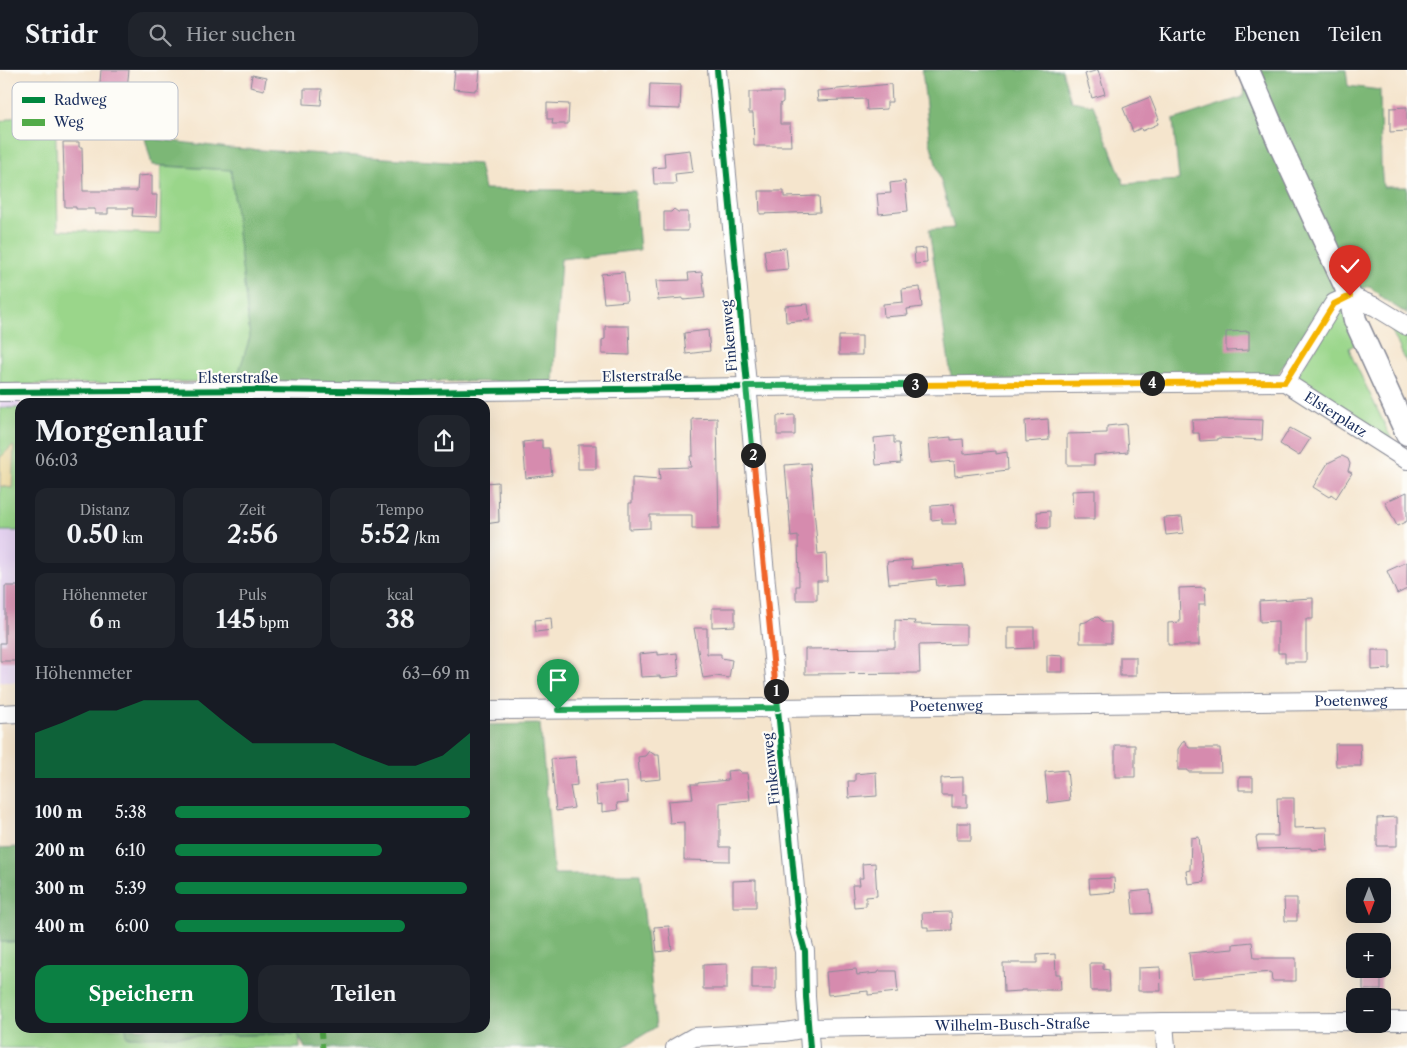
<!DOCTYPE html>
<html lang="de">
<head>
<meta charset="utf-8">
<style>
  :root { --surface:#171b24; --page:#20242c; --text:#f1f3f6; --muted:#9ea1a6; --line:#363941; --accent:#0b8043 }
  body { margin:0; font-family:"Libre Caslon Text",serif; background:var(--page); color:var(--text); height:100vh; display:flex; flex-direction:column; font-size:19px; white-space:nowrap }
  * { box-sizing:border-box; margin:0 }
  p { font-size:16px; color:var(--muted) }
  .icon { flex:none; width:28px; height:28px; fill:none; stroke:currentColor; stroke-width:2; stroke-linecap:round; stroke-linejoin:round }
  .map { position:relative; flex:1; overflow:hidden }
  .details { position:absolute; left:15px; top:328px; width:475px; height:635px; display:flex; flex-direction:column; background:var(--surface); border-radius:15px; box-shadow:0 5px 20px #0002 }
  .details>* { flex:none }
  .needle { width:32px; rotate:180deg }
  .buttons { position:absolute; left:1346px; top:808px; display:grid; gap:10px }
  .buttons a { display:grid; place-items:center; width:45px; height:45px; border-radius:10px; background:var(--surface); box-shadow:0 5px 20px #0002; font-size:25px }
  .pin { position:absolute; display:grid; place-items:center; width:42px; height:42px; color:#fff; margin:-51px -21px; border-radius:50% 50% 50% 0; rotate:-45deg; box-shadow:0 0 5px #0007 }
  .pin .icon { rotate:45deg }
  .km { position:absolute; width:25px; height:25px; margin:-12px; border-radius:50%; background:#222; color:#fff; font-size:14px; line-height:25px; text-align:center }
  .round { display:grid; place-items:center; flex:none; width:52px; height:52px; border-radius:15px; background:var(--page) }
  .overview { display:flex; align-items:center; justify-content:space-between; height:85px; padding:0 20px }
  h1 { font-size:28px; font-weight:800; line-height:38px }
  .metrics { display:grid; grid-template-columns:repeat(3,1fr); gap:8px; height:85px; padding:5px 20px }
  .metrics div { display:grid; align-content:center; border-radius:12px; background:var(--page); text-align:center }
  .metrics b { font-size:25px; font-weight:800 }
  .metrics small { font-size:14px; font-weight:400 }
  .metrics p { font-size:14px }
  .chart { height:140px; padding:10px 20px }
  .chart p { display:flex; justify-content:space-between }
  .chart svg { width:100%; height:90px; margin-top:5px; fill:var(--accent); opacity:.7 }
  .primary-button { display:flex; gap:10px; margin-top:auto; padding:10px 20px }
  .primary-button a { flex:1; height:58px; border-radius:15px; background:var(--accent); color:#fff; font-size:20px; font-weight:800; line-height:58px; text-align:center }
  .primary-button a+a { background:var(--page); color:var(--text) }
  ul { padding:0 20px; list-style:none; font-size:16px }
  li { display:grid; grid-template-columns:80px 60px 1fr; align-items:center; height:38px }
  li i { height:12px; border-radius:6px; background:var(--accent) }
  header { display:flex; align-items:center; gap:30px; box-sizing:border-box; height:70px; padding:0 25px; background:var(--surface); border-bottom:1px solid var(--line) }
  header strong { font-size:24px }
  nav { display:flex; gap:28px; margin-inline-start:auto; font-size:18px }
  .search { width:350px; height:45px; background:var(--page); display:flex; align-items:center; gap:12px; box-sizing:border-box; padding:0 18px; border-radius:15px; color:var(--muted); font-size:19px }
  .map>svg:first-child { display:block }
  .built { fill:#e5d3f1 }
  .green { fill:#9ad68a; stroke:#5a8274 }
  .forest { fill:#7bb776; stroke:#4b736a }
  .sand { fill:#eeda9e; stroke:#84847e }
  .building { fill:#d68bae }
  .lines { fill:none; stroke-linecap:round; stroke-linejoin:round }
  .minor-casing { stroke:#888a96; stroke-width:20 }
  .tertiary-casing { stroke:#888a96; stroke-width:25 }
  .minor { stroke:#fff; stroke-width:18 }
  .tertiary { stroke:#fff; stroke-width:22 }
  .quiet { stroke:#52ab49; stroke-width:5; stroke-dasharray:10 5; stroke-linecap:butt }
  .cycleway-casing { stroke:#fdfcf7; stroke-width:9 }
  .cycleway { stroke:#00873e; stroke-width:6 }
  .split-1-casing { stroke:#fff; stroke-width:10 }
  .split-2-casing { stroke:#fff; stroke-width:10 }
  .split-3-casing { stroke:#fff; stroke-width:10 }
  .split-4-casing { stroke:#fff; stroke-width:10 }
  .split-5-casing { stroke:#fff; stroke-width:10 }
  .split-1 { stroke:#22a559; stroke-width:6 }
  .split-2 { stroke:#f0652b; stroke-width:6 }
  .split-3 { stroke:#22a559; stroke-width:6 }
  .split-4 { stroke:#f5b400; stroke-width:6 }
  .split-5 { stroke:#f5b400; stroke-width:6 }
  .labels { text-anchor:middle; stroke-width:4.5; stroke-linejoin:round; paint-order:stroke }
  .street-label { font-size:14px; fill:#1b2f5e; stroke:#fdfcf7 }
  .key { fill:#fdfcf7; stroke:#b9bec9; stroke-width:1 }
  .key-label { font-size:14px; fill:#1b2f5e }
</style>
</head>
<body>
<header>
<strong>Stridr</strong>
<div class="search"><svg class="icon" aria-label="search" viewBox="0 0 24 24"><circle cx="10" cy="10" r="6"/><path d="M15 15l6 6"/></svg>Hier suchen</div>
<nav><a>Karte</a><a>Ebenen</a><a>Teilen</a></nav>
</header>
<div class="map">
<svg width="1407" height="978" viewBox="0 0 1407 978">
  <rect width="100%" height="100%" fill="#fdfcf7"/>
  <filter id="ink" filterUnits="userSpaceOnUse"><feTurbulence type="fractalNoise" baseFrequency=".02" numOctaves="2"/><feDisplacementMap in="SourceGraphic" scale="10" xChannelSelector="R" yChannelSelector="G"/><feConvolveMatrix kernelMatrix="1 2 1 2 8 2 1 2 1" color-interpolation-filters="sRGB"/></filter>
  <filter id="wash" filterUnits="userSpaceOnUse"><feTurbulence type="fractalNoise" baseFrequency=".0096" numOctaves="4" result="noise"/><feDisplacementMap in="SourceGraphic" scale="20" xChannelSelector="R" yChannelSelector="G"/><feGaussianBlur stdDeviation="1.12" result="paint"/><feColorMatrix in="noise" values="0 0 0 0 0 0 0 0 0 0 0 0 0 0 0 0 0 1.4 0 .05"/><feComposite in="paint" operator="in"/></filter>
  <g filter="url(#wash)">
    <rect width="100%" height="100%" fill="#f5e5cd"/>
    <!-- built -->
    <path class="built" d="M 257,326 L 258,332 L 20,332 L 20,612 L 0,612 L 0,331 Z"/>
    <!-- green -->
    <path class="green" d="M 55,33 L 58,160 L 160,164 L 161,96 L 231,100 L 250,267 L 236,311 L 0,315 L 0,52 Z
      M 1343,238 L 1359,272 L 1349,278 L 1352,287 L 1392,370 L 1294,309 Z
      M 1387,250 L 1407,261 L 1407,294 Z
      M 0,338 L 20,338 L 20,461 L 0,461 Z
      M 0,872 L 20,872 L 20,958 L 126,958 L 127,967 L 299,964 L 300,978 L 0,978 Z"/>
    <!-- forest -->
    <path class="forest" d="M 922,0 L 1062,0 L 1071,31 L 1093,35 L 1124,114 L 1179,110 L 1173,50 L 1243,27 L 1246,0 L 1346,0 L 1348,16 L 1380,20 L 1381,95 L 1383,117 L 1407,117 L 1407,244 L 1382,228 L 1370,216 L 1340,224 L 1324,232 L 1278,304 L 952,312 L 929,160 L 954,158 L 930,72 Z
      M 145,68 L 229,78 L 479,94 L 484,119 L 635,121 L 640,180 L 561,189 L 553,312 L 236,311 L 250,267 L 231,100 L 152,95 Z
      M 540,654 L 554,804 L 640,804 L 656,957 L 622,978 L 305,978 L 298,964 L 127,967 L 126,958 L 485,958 L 485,655 Z
      M 20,777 L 20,872 L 0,872 L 0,778 Z"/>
    <!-- sand -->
    <path class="sand" d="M 12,376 L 14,377 L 12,418 L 0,416 L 0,388 Z"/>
    <g id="blocks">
      <!-- building -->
      <path class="building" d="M 101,0 L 129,0 L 126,27 L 99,24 Z
        M 455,0 L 480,0 L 478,19 L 475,19 L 475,21 L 453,19 Z
        M 1098,0 L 1105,24 L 1092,28 L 1085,4 Z
        M 252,5 L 266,8 L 264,20 L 250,17 Z
        M 650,14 L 681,15 L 680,39 L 649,38 Z
        M 891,14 L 892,32 L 887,32 L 887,39 L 867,40 L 866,29 L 818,31 L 817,21 Z
        M 304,19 L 322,19 L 321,35 L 304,34 Z
        M 749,22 L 783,22 L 783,32 L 780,34 L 780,54 L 790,54 L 791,76 L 754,76 L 753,43 L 749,43 Z
        M 1150,27 L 1159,49 L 1157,50 L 1158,54 L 1142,61 L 1141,58 L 1133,62 L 1123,38 Z
        M 547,33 L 569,34 L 568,54 L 552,54 L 553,49 L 547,49 Z
        M 1407,37 L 1407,61 L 1390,62 L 1390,38 Z
        M 63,72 L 79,72 L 79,77 L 82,77 L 83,121 L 137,121 L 138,106 L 152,105 L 152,125 L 157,125 L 156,147 L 132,146 L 133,138 L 108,138 L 108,144 L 95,144 L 95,139 L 76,139 L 76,137 L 65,137 Z
        M 690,80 L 693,102 L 675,104 L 676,114 L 654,114 L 653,98 L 665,97 L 664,83 Z
        M 905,111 L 908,141 L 879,144 L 877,124 L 891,123 L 890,113 Z
        M 759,121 L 784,121 L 784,127 L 819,126 L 820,142 L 760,144 Z
        M 674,139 L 678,142 L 688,142 L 688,161 L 664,161 L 664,142 L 671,142 Z
        M 786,178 L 788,199 L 767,201 L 764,180 Z
        M 926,178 L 927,193 L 915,194 L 914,179 Z
        M 624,202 L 627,231 L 604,233 L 601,204 Z
        M 702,202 L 705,228 L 683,230 L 683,228 L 658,230 L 656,211 L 689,210 L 688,203 Z
        M 920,217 L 922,237 L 907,239 L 908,245 L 884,247 L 883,234 L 903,232 L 902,219 Z
        M 808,234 L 810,250 L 786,252 L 785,236 Z
        M 605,256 L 629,256 L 630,285 L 602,284 L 602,270 L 605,269 Z
        M 708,260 L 710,281 L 686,284 L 684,263 Z
        M 1249,261 L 1249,280 L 1226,281 L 1226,262 Z
        M 839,266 L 862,266 L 862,285 L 839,285 Z
        M 795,345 L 795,365 L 777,365 L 777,346 Z
        M 717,348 L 719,459 L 692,459 L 692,445 L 650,445 L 650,458 L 629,459 L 629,433 L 632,433 L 632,408 L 660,410 L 659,398 L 691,397 L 690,386 L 693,386 L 692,349 Z
        M 1048,349 L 1049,370 L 1026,372 L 1025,351 Z
        M 1238,349 L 1263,350 L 1262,370 L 1218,368 L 1218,370 L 1200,371 L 1199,363 L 1193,363 L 1192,350 Z
        M 1126,354 L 1128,382 L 1094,385 L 1094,395 L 1067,395 L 1067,364 L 1107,363 L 1107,356 Z
        M 1290,358 L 1310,369 L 1299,386 L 1280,374 Z
        M 894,366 L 894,373 L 899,373 L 901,393 L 876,395 L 874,368 Z
        M 951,367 L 951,370 L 963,369 L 964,384 L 996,381 L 996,384 L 1007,382 L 1008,400 L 955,406 L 954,391 L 931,393 L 929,369 Z
        M 542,370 L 542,378 L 549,378 L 552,405 L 526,408 L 523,372 Z
        M 578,375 L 596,375 L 596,399 L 578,399 Z
        M 1342,386 L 1348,389 L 1350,394 L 1348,401 L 1352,403 L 1336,428 L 1331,424 L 1329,427 L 1313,417 L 1328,393 Z
        M 810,393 L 818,484 L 826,483 L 827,511 L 817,511 L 817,530 L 796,530 L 796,516 L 799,516 L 798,466 L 791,467 L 785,395 Z
        M 498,412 L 499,452 L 485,454 L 485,413 Z
        M 1095,420 L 1095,449 L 1073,449 L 1072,421 Z
        M 1407,422 L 1407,451 L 1397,456 L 1385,432 Z
        M 954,434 L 956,454 L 942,454 L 942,449 L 931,450 L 931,436 Z
        M 1050,441 L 1050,458 L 1038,458 L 1037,442 Z
        M 1182,447 L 1184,463 L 1166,465 L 1164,448 Z
        M 912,490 L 912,499 L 963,494 L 965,514 L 937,516 L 936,509 L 889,514 L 887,492 Z
        M 1407,492 L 1407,519 L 1397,524 L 1387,501 Z
        M 5,516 L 20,516 L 20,591 L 0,591 L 0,573 L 5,573 Z
        M 1205,517 L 1206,534 L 1199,534 L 1199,575 L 1168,575 L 1168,553 L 1180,552 L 1179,518 Z
        M 1313,528 L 1313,549 L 1306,549 L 1306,592 L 1285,592 L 1285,583 L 1278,583 L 1278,551 L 1260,552 L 1259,531 Z
        M 712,538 L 735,538 L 735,556 L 712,557 Z
        M 1098,547 L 1103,552 L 1111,552 L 1111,573 L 1080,573 L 1080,553 L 1086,552 L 1092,548 Z
        M 551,548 L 552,560 L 536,562 L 535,550 Z
        M 895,550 L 915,551 L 914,554 L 966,555 L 966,574 L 919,575 L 920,603 L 805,604 L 805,579 L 895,578 Z
        M 1008,557 L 1034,557 L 1034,578 L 1008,579 Z
        M 694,558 L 707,558 L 707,584 L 721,584 L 721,588 L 732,590 L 729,608 L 716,606 L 703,608 Z
        M 1372,580 L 1390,580 L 1390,599 L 1372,600 Z
        M 658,582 L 658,585 L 677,583 L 679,606 L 660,608 L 660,606 L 641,607 L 639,584 Z
        M 1047,585 L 1063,586 L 1063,602 L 1047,602 Z
        M 1120,587 L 1136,587 L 1136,606 L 1120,606 Z
        M 1184,670 L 1189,678 L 1220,678 L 1221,702 L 1188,702 L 1188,700 L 1178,700 L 1178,679 Z
        M 1335,674 L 1360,674 L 1361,696 L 1336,696 Z
        M 1115,675 L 1135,675 L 1135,707 L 1115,707 Z
        M 649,681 L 655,685 L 659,685 L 661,709 L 640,711 L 638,687 L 645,686 Z
        M 575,687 L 577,715 L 570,716 L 574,738 L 556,741 L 551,689 Z
        M 738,700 L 741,703 L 747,703 L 750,730 L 720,733 L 720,777 L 730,777 L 730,791 L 684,790 L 684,752 L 670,753 L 668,731 L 693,729 L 691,714 L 698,714 L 698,713 L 728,710 L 727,701 Z
        M 1067,700 L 1070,730 L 1048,733 L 1045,702 Z
        M 876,702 L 877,726 L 849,728 L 848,711 L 855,711 L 855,704 Z
        M 963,707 L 963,724 L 967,724 L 967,737 L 952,737 L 952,725 L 941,725 L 941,708 Z
        M 1239,707 L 1253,707 L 1253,720 L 1239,720 Z
        M 627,712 L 628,732 L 617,733 L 618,740 L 602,742 L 602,734 L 597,735 L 595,715 Z
        M 1277,728 L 1294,728 L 1294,758 L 1327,757 L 1328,779 L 1311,780 L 1311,778 L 1258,779 L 1256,767 L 1258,767 L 1258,766 L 1278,766 Z
        M 1397,747 L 1397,776 L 1377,776 L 1377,748 Z
        M 957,753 L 971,753 L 971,770 L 957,770 Z
        M 1199,767 L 1204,812 L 1188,814 L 1186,801 L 1190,800 L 1191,768 Z
        M 875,793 L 877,826 L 866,827 L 866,836 L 854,837 L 852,815 L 860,815 L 859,808 L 863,808 L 862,794 Z
        M 1114,808 L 1115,822 L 1090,824 L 1089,809 Z
        M 756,810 L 756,837 L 733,837 L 733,811 Z
        M 1150,820 L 1152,843 L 1133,844 L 1131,822 Z
        M 1284,828 L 1297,828 L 1297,851 L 1285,851 Z
        M 951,842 L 952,860 L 928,861 L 928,857 L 923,857 L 922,843 Z
        M 669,856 L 672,880 L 657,882 L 654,857 Z
        M 1252,872 L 1254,888 L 1296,888 L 1296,911 L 1272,911 L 1271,902 L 1192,909 L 1189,883 L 1233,879 L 1233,874 Z
        M 1055,884 L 1056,904 L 1060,904 L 1061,920 L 1021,920 L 1021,921 L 1004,922 L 1003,893 L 1037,893 L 1037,885 Z
        M 1090,893 L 1103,893 L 1103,899 L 1109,900 L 1110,921 L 1091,921 Z
        M 727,894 L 727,919 L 703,919 L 703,895 Z
        M 752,897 L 776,897 L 776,919 L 752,919 Z
        M 1160,897 L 1161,921 L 1138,921 L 1138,898 Z
        M 856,899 L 857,905 L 878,903 L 879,901 L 896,901 L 898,922 L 868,925 L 868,921 L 828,925 L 826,902 Z
        M 1363,900 L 1381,900 L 1381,920 L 1363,920 Z"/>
    </g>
  </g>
  <g filter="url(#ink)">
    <use href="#blocks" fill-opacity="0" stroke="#888a96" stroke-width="1"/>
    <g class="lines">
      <!-- minor casing -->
      <g class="minor-casing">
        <g id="minor">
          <path d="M 717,0 L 799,860 L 805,881 L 806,927 L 810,978"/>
          <path d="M 1285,312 L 1334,233 L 1350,226 L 1376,237 L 1407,256"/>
          <path id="s1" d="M 1285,312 L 1407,390"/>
          <path d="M 0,322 L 261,320 L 410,322 L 746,317 L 1285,312"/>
          <path id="s2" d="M 485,640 L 777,638 L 1407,630"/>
          <path d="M 0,644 L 20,643"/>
          <path d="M 1382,951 L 1407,951"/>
          <path d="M 1164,952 L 1166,978"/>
          <path id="s3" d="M 675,978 L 694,967 L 785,962 L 808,958 L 1164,952 L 1355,951"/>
        </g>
      </g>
      <!-- tertiary casing -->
      <g class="tertiary-casing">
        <path id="tertiary" d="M 1248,0 L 1280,75 L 1350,226 L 1355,250 L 1407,364"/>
      </g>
      <!-- minor -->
      <use href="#minor" class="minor"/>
      <!-- tertiary -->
      <use href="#tertiary" class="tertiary"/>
      <!-- quiet -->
      <path class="quiet" d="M 321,958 L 323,978"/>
      <!-- cycleway casing -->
      <g class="cycleway-casing">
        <path id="cycleway" d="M 717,0 L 799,860 L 805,881 L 806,927 L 810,978
          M 0,322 L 261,320 L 410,322 L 746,317 L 1285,312"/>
      </g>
      <!-- cycleway -->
      <use href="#cycleway" class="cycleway"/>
    </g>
  </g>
  <g class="lines" filter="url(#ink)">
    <!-- split-1 casing -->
    <g class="split-1-casing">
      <path id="split-1" d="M 558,640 L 778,638 L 776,621"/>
    </g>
    <!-- split-2 casing -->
    <g class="split-2-casing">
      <path id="split-2" d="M 753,385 L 776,621"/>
    </g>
    <!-- split-3 casing -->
    <g class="split-3-casing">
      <path id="split-3" d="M 753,385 L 746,316 L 915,315"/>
    </g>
    <!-- split-4 casing -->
    <g class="split-4-casing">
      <path id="split-4" d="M 915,315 L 1152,313"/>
    </g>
    <!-- split-5 casing -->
    <g class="split-5-casing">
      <path id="split-5" d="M 1152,313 L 1285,312 L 1334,234 L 1350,226"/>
    </g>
    <!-- split-1 -->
    <use href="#split-1" class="split-1"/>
    <!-- split-2 -->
    <use href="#split-2" class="split-2"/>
    <!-- split-3 -->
    <use href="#split-3" class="split-3"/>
    <!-- split-4 -->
    <use href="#split-4" class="split-4"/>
    <!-- split-5 -->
    <use href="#split-5" class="split-5"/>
  </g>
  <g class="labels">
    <!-- street labels -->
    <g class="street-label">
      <text transform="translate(729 266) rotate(-95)" y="5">Finkenweg</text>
      <text transform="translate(642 306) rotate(-1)" y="5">Elsterstraße</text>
      <text x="238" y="313">Elsterstraße</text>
      <text dy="5" stroke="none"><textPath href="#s1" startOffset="60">Elsterplatz</textPath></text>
      <text dy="5" stroke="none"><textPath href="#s2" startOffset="866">Poetenweg</textPath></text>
      <text dy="5" stroke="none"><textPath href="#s2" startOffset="461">Poetenweg</textPath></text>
      <text transform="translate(771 699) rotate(-96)" y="5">Finkenweg</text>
      <text dy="5" stroke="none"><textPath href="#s3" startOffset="341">Wilhelm-Busch-Straße</textPath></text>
    </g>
  </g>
  <!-- legend -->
  <rect x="12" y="12" width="166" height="58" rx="8" class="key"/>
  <rect x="22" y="27" width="23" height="6" fill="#00873e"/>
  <rect x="22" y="49" width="23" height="7" fill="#52ab49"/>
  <g class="key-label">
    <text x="54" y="35">Radweg</text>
    <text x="54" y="57">Weg</text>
  </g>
</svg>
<div class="buttons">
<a><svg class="needle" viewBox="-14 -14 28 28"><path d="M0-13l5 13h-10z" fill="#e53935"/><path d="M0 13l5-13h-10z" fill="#9ea1a6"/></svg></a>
<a>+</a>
<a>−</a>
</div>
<div class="pin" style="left:558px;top:640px;background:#1e9e55"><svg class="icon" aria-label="arrive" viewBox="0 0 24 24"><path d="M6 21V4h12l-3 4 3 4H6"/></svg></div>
<div class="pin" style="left:1350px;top:226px;background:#d93025"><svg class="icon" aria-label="check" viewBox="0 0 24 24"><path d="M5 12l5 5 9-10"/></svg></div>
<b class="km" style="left:776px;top:621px">1</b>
<b class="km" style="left:753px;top:385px">2</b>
<b class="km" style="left:915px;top:315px">3</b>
<b class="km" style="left:1152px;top:313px">4</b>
<section class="details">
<div class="overview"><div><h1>Morgenlauf</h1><p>06:03</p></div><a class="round"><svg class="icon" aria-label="share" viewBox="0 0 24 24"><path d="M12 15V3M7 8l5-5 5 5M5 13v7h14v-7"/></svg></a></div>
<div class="metrics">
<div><p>Distanz</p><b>0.50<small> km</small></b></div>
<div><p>Zeit</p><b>2:56</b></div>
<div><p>Tempo</p><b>5:52<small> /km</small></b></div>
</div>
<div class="metrics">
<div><p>Höhenmeter</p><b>6<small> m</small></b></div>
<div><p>Puls</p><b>145<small> bpm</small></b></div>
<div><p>kcal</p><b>38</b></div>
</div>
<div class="chart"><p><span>Höhenmeter</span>63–69 m</p>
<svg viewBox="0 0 160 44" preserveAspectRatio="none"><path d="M0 44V22L10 17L20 11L30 11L40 6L50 6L60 6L70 17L80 27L90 27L100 27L110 27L120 33L130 38L140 38L150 33L160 22V44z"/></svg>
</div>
<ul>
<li><b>100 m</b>5:38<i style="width:100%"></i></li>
<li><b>200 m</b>6:10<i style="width:70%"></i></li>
<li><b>300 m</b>5:39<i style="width:99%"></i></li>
<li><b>400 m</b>6:00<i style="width:78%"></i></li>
</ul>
<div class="primary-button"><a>Speichern</a><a>Teilen</a></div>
</section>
</div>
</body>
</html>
